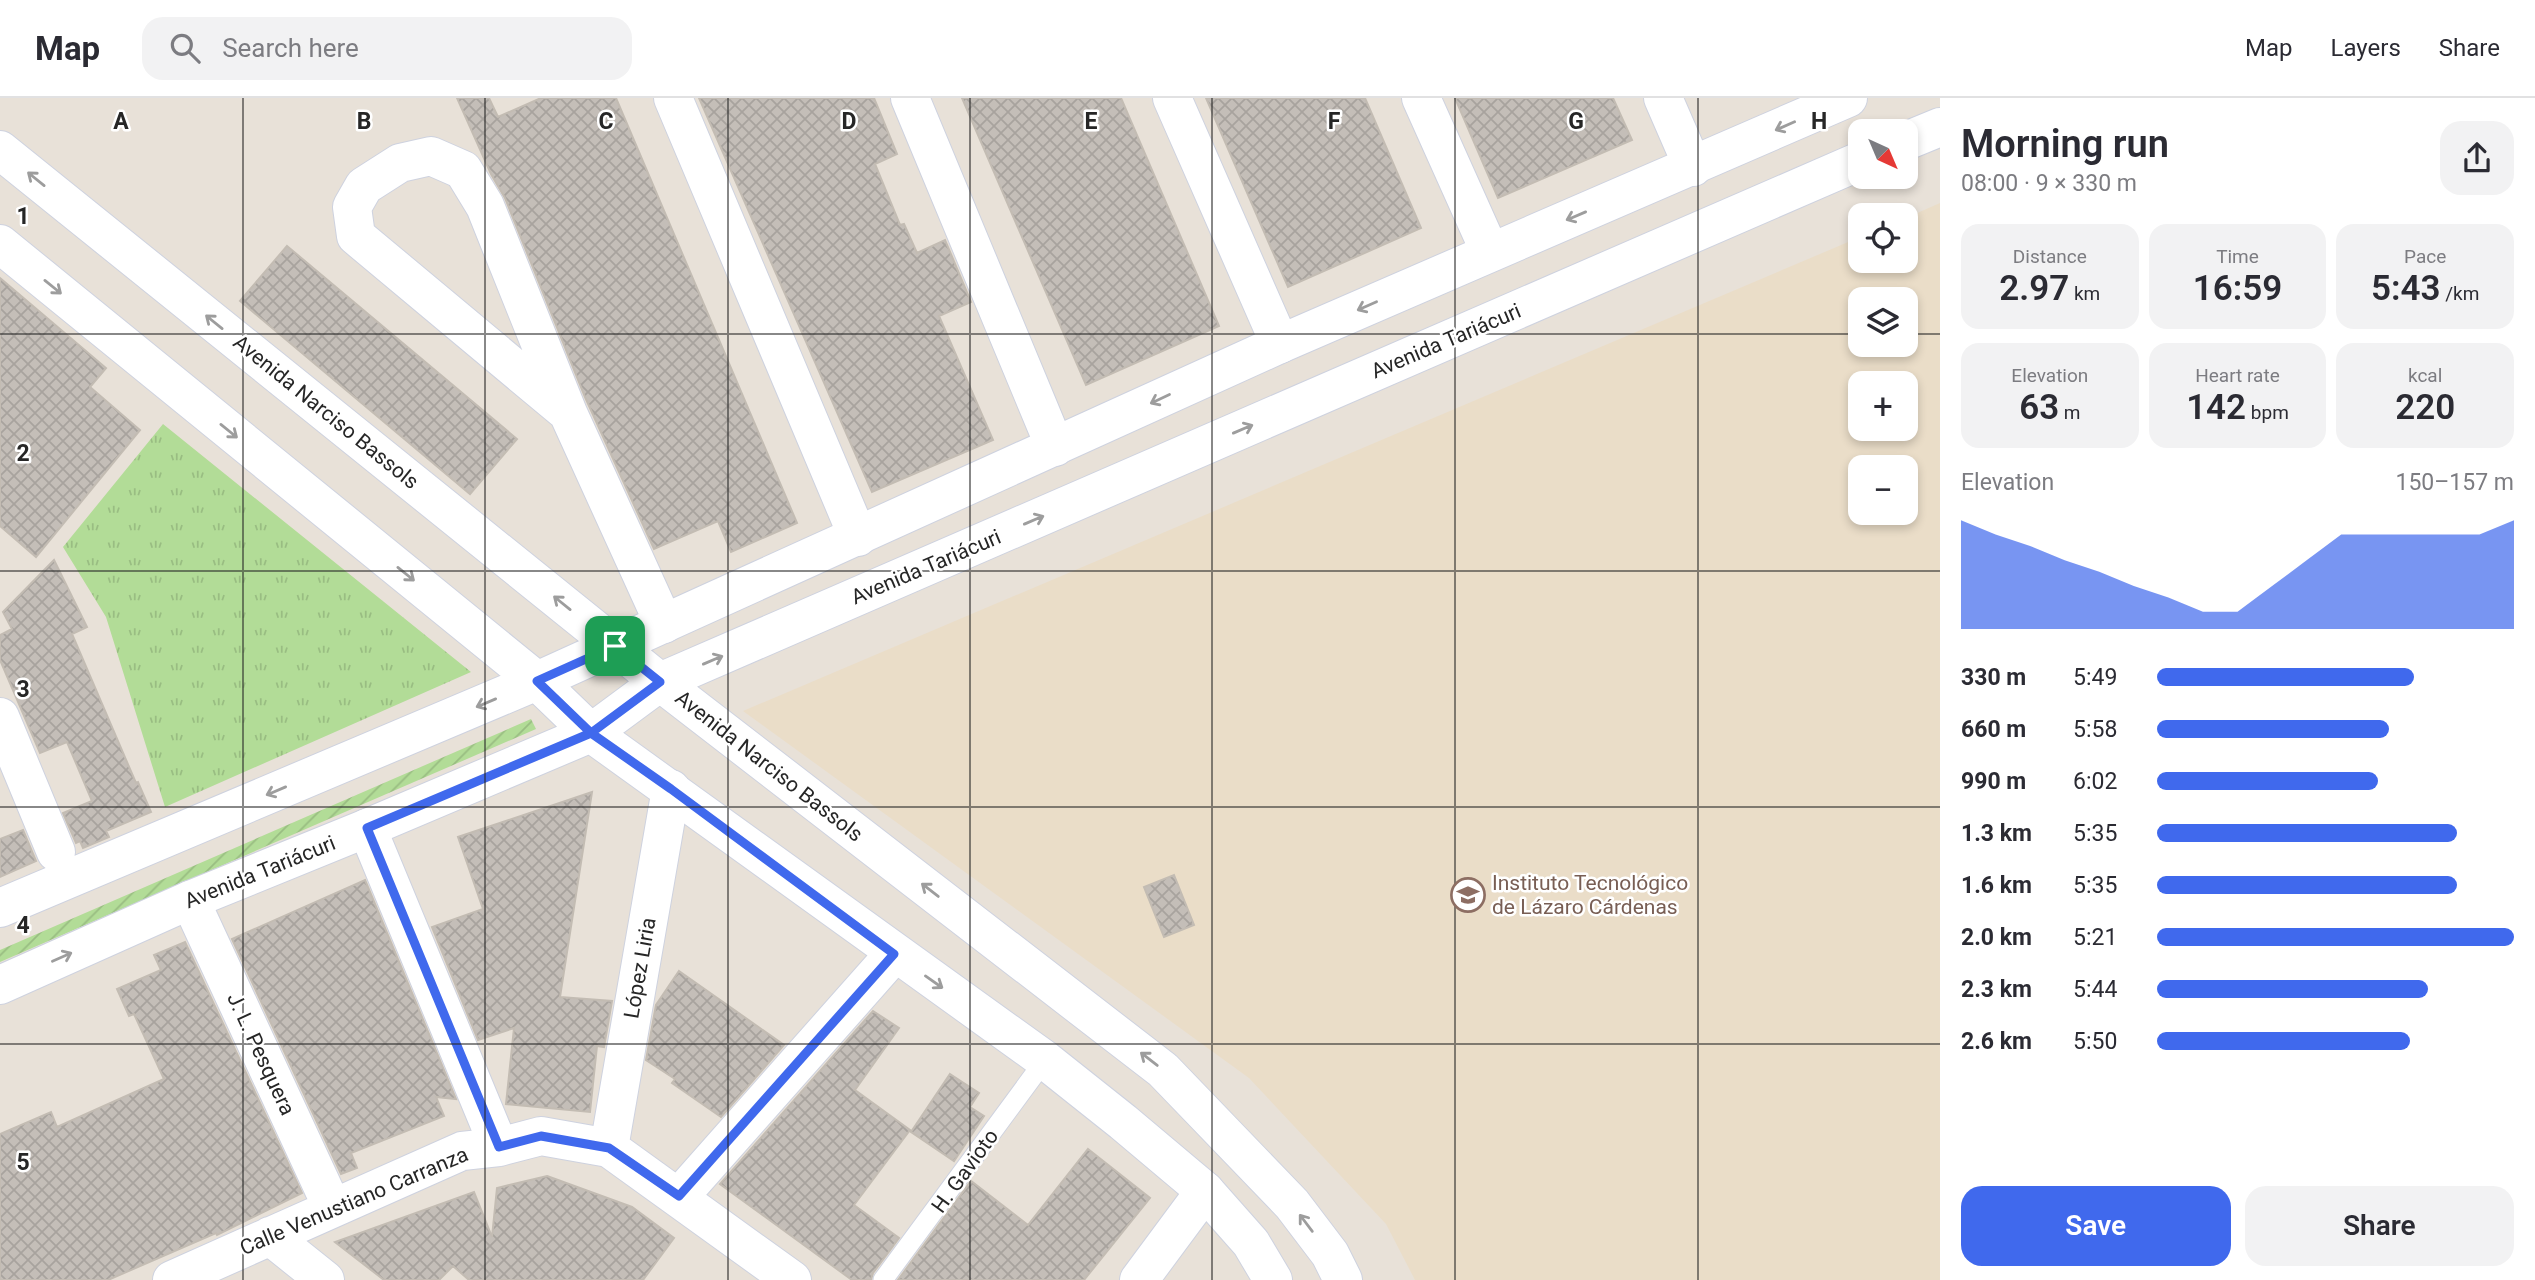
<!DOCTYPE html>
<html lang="en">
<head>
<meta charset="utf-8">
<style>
  :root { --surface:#fff; --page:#f2f2f3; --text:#2b2b33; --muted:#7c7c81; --line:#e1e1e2; --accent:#4069ed }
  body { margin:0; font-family:Roboto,sans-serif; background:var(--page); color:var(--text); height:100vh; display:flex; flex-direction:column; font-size:26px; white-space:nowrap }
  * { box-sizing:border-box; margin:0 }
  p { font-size:23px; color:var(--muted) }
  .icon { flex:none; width:38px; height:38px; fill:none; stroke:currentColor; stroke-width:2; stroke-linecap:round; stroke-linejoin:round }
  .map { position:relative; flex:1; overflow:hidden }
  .sheet { display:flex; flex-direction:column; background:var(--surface); width:595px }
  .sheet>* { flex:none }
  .needle { width:46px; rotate:136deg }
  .controls { position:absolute; left:1848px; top:21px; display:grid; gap:14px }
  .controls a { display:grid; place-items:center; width:70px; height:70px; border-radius:14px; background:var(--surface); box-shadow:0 4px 10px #0003; font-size:35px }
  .pin { position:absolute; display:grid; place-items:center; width:60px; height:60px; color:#fff; margin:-30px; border-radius:14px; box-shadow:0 4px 10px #0006 }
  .round { display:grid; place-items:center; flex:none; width:74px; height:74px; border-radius:21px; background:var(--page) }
  .summary { display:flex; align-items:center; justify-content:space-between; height:119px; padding:0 21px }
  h1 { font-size:38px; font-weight:600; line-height:52px }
  .stats { display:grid; grid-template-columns:repeat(3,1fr); gap:10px; height:119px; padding:7px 21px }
  .stats div { display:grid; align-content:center; border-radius:18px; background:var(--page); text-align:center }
  .stats b { font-size:35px; font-weight:600 }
  .stats small { font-size:19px; font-weight:400 }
  .stats p { font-size:19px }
  .chart { height:196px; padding:14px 21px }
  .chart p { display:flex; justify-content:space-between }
  .chart svg { width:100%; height:126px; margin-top:7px; fill:var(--accent); opacity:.7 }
  .action { display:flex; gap:14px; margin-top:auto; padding:14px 21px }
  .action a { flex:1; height:80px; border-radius:21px; background:var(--accent); color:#fff; font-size:28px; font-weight:600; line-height:80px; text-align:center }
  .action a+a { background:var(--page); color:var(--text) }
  ul { padding:0 21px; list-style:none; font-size:23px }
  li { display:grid; grid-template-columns:112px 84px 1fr; align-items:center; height:52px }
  li i { height:18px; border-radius:9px; background:var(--accent) }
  header { display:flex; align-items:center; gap:42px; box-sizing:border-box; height:98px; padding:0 35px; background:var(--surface); border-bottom:2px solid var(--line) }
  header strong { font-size:33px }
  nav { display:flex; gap:38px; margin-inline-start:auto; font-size:24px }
  .search { width:490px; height:63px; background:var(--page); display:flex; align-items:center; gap:18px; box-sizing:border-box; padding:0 24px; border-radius:21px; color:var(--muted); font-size:26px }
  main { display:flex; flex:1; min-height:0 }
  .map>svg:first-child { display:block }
  .education { fill:#eaddc8; fill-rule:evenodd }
  .grass { fill:url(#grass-tufts) }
  .garden { fill:url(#garden-furrows) }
  .building { fill:url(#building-cross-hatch); stroke:#c3bcb3; stroke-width:2 }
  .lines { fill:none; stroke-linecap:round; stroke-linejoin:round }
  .lane-casing { stroke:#ced2df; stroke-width:21 }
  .street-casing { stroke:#ced2df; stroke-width:40 }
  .secondary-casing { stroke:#ced2df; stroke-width:40 }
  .lane { stroke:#fff; stroke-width:19 }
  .street { stroke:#fff; stroke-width:38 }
  .secondary { stroke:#fff; stroke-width:38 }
  .oneway { stroke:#9d9d9d }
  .route-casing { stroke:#fff; stroke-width:14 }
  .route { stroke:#4069ed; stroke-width:9 }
  .grid { fill:none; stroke:#262626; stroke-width:2; stroke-opacity:0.55 }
  .labels { text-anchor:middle; stroke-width:5; stroke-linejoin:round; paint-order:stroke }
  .street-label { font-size:21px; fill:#262626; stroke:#fff }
  .education-label { font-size:21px; fill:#785e54; stroke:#fff; text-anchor:start }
  .grid-label { font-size:23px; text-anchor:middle; font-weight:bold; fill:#262626; stroke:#fff; stroke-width:5; stroke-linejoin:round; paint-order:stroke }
</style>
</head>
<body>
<header>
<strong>Map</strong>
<div class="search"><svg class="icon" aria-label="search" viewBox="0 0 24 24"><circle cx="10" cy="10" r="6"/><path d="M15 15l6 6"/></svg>Search here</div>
<nav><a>Map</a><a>Layers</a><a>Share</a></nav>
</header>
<main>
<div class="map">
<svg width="1940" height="1182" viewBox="0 0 1940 1182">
  <defs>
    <pattern id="grass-tufts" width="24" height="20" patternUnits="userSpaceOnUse" patternTransform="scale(1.75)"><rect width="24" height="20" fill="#b2dc97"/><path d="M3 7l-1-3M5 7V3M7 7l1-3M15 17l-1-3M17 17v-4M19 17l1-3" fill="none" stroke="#99bd82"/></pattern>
    <pattern id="garden-furrows" width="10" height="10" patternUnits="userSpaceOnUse" patternTransform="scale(1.75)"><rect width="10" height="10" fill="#b2dc97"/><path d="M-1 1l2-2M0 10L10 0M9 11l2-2" fill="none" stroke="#99bd82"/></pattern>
    <pattern id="building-cross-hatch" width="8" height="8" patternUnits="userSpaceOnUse" patternTransform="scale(1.75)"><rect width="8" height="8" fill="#c4beb8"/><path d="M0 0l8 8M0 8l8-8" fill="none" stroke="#a8a39e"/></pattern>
  </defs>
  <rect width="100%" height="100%" fill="#e8e1d8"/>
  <!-- education -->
  <path class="education" d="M 1940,105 L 1940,1182 L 1415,1182 L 1386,1126 L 1249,980 L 743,613 L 1860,139 L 1860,163 L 1906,163 L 1906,120 ZM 1860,201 L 1906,201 L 1906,247 L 1860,247 ZM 1860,285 L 1906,285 L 1906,331 L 1860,331 ZM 1860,369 L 1906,369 L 1906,415 L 1860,415 Z"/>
  <!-- grass -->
  <path class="grass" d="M 163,326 L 471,574 L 165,709 L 106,519 L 63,449 Z"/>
  <!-- garden -->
  <path class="garden" d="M 531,621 L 536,631 L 0,864 L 0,852 Z"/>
  <!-- building -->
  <path class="building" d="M 457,0 L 489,0 L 498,19 L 541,0 L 616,0 L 797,425 L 731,454 L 718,423 L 654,451 L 585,299 L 505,100 L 491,76 Z
    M 699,0 L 874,0 L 897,56 L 875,66 L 900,127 L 904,126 L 917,155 L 945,142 L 971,204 L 939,218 L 993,342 L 872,394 Z
    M 962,0 L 1121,0 L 1219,228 L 1086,287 Z
    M 1206,0 L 1365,0 L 1421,130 L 1288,189 Z
    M 1455,0 L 1613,0 L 1632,42 L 1498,100 Z
    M 287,148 L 517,341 L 470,396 L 240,203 Z
    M 0,180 L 106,270 L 90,289 L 140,332 L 36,459 L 0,428 Z
    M 54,462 L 87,529 L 72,536 L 136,685 L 138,684 L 151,714 L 106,733 L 109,739 L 83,750 L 80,743 L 76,745 L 63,715 L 92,703 L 67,644 L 40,655 L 0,562 L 0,537 L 12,531 L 3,514 Z
    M 592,694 L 560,899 L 612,903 L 604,949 L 597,948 L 590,1014 L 506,1006 L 514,930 L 478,942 L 432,829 L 483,811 L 458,739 Z
    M 23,732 L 36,763 L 0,779 L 0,741 Z
    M 1174,777 L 1194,827 L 1164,839 L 1144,789 Z
    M 365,782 L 456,1001 L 436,999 L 444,1018 L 351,1055 L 357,1070 L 341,1076 L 232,841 Z
    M 185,844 L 302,1095 L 217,1137 L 216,1135 L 108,1182 L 0,1182 L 0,1036 L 51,1014 L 57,1029 L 164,981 L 134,916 L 129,918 L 117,891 L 161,872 L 154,857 Z
    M 679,873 L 784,947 L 721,1019 L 672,985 L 675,981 L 646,962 L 656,907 Z
    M 873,913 L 899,930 L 855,992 L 910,1032 L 854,1107 L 899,1140 L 873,1175 L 871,1182 L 852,1182 L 720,1086 Z
    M 950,976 L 979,995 L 970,1009 L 984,1018 L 954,1063 L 911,1034 Z
    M 1088,1051 L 1150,1100 L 1084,1182 L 898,1182 L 971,1083 L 1028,1127 Z
    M 547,1078 L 632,1109 L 674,1140 L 643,1182 L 469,1182 L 453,1168 L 439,1182 L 384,1182 L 335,1144 L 474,1094 L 492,1139 L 497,1090 Z"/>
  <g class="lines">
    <!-- lane casing -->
    <g class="lane-casing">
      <path id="lane" d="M 883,1182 L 1045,962"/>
    </g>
    <!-- street casing -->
    <g class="street-casing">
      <path id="street" d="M 673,0 L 858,439
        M 910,0 L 1055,349
        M 1172,0 L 1280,246
        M 1421,0 L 1490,154
        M 1663,0 L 1693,69
        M 568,315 L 356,138 L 352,109 L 364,88 L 400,65 L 431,58 L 463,72 L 485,108 L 568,315 L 664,526
        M 0,619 L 56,754
        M 367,730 L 499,1049
        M 190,802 L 332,1109
        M 609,1050 L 671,691
        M 679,1099 L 894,856
        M 270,1138 L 325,1182
        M 172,1182 L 462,1053 L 499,1049 L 541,1038 L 609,1050 L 792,1182
        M 1139,1182 L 1205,1093"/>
    </g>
    <!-- secondary casing -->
    <g class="secondary-casing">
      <path id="secondary" d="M 1906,43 L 1940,29
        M 0,52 L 660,584 L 1163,972 L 1292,1106 L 1330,1156 L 1343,1182
        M 0,146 L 537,583 L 591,635 L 1045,962 L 1123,1024 L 1205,1093 L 1251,1145 L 1273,1182
        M 0,810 L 537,583 L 1280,246 L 1848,0
        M 0,887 L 190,802 L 367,730 L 591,635 L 660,584 L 1860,63"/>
    </g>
    <!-- lane -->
    <use href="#lane" class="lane"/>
    <!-- street -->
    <use href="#street" class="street"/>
    <!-- secondary -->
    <use href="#secondary" class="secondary"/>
  </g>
  <!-- one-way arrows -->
  <defs><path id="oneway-shaft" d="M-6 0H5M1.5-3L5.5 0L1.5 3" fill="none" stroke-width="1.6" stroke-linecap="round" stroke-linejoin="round" transform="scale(1.75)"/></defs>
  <g class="oneway">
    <use href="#oneway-shaft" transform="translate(1785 28) rotate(156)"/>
    <use href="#oneway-shaft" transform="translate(36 81) rotate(-141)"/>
    <use href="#oneway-shaft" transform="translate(1576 118) rotate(157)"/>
    <use href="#oneway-shaft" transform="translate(53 189) rotate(39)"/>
    <use href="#oneway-shaft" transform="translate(1367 208) rotate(156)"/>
    <use href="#oneway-shaft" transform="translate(214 224) rotate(-141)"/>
    <use href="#oneway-shaft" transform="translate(1160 301) rotate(155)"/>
    <use href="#oneway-shaft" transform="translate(1243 331) rotate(-23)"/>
    <use href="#oneway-shaft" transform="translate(229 333) rotate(39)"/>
    <use href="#oneway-shaft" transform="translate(1034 422) rotate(-23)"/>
    <use href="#oneway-shaft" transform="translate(406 476) rotate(39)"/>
    <use href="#oneway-shaft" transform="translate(562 505) rotate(-141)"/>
    <use href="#oneway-shaft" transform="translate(713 562) rotate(-23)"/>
    <use href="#oneway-shaft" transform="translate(486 605) rotate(157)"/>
    <use href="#oneway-shaft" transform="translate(276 693) rotate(157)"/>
    <use href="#oneway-shaft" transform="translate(930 792) rotate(-142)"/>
    <use href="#oneway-shaft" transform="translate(62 859) rotate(-24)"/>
    <use href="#oneway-shaft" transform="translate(934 884) rotate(35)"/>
    <use href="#oneway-shaft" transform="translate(1149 961) rotate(-142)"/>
    <use href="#oneway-shaft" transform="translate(1306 1125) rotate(-127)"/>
  </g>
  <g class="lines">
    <!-- route casing -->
    <g class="route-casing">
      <path id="route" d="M 615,548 L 537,583 L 591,635 L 671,691 L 894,856 L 679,1098 L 609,1050 L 541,1038 L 499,1049 L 367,730 L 591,635 L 660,584 L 615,548"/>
    </g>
    <!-- route -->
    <use href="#route" class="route"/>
  </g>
  <!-- grid -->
  <path class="grid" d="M 243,0 L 243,1182M 485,0 L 485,1182M 728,0 L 728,1182M 970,0 L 970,1182M 1212,0 L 1212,1182M 1455,0 L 1455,1182M 1698,0 L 1698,1182M 0,236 L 1860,236M 1906,236 L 1940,236M 0,473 L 1940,473M 0,709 L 1940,709M 0,946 L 1940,946"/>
  <!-- icons -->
  <defs>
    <g id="university-ring" transform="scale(1.75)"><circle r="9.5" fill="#fff" stroke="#8d6e63" stroke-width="1.5"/><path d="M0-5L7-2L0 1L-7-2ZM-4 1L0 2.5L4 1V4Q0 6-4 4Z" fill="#8d6e63"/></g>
  </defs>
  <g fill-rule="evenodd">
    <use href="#university-ring" x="1468" y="797"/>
  </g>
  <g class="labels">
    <!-- street labels -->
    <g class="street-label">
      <text transform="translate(1446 243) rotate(-23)" y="7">Avenida Tariácuri</text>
      <text transform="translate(326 314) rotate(39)" y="7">Avenida Narciso Bassols</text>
      <text transform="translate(926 469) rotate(-23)" y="7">Avenida Tariácuri</text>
      <text transform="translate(769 668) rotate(38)" y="7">Avenida Narciso Bassols</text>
      <text transform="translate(260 774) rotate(-22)" y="7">Avenida Tariácuri</text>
      <text transform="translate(640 870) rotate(-80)" y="7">López Liria</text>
      <text transform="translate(261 956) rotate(65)" y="7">J. L. Pesquera</text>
      <text transform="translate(965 1073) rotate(-54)" y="7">H. Gavioto</text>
      <text transform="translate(354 1103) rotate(-23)" y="7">Calle Venustiano Carranza</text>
    </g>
    <!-- education labels -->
    <g class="education-label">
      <text x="1492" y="792">Instituto Tecnológico<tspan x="1492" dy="24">de Lázaro Cárdenas</tspan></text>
    </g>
  </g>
  <g class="grid-label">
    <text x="121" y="31">A</text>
    <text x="364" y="31">B</text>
    <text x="606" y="31">C</text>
    <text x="849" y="31">D</text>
    <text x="1091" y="31">E</text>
    <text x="1334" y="31">F</text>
    <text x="1576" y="31">G</text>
    <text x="1819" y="31">H</text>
    <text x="23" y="126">1</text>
    <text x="23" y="363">2</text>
    <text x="23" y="599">3</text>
    <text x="23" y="835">4</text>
    <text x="23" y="1072">5</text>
  </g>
</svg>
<div class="controls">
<a><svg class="needle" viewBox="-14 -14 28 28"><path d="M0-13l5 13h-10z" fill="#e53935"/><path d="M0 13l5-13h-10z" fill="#7c7c81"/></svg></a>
<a><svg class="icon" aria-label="locate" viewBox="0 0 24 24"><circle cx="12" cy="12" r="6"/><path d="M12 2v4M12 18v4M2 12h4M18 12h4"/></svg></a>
<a><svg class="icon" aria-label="layers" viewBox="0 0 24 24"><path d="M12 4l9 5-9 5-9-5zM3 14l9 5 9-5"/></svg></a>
<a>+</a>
<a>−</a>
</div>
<div class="pin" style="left:615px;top:548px;background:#1e9e55"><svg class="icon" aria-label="arrive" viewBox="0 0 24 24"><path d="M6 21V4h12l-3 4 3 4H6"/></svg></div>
</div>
<section class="sheet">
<div class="summary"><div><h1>Morning run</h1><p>08:00 · 9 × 330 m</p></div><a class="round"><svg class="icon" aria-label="share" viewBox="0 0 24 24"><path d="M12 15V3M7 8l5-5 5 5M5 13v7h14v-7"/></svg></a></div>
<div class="stats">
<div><p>Distance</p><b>2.97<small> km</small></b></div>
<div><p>Time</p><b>16:59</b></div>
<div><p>Pace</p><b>5:43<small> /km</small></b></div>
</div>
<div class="stats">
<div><p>Elevation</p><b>63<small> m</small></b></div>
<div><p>Heart rate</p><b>142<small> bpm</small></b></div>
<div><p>kcal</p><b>220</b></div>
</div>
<div class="chart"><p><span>Elevation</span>150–157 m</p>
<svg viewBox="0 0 160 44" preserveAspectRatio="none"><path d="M0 44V6L10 11L20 15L30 20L40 24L50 29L60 33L70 38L80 38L90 29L100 20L110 11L120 11L130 11L140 11L150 11L160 6V44z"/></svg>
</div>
<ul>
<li><b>330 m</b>5:49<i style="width:72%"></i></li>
<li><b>660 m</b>5:58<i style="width:65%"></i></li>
<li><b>990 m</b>6:02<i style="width:62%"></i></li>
<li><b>1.3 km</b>5:35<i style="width:84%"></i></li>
<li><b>1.6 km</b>5:35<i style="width:84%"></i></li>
<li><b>2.0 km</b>5:21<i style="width:100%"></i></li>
<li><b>2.3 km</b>5:44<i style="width:76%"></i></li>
<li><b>2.6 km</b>5:50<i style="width:71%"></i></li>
</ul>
<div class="action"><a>Save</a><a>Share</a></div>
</section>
</main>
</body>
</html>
